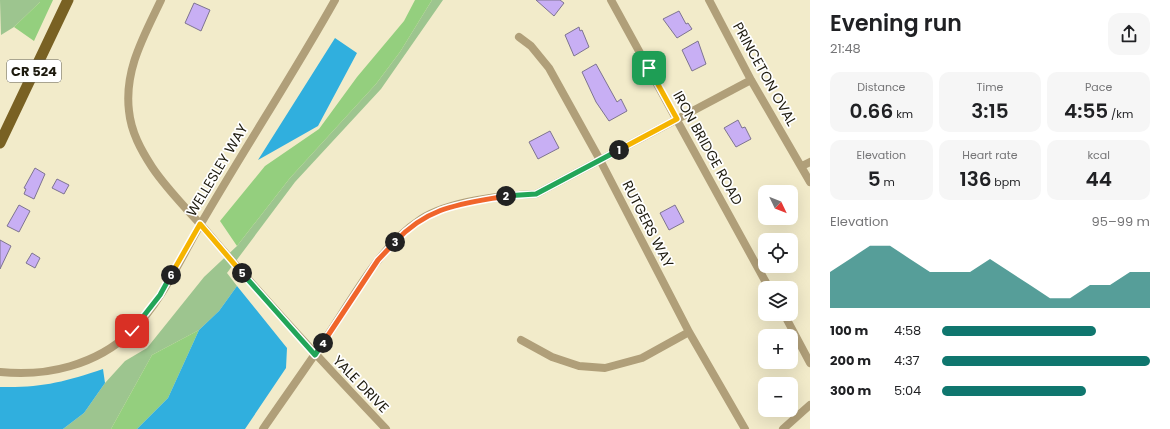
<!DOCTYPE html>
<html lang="en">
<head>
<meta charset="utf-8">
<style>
  :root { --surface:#fff; --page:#f6f6f6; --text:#202124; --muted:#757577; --accent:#0f766e }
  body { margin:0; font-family:Poppins,sans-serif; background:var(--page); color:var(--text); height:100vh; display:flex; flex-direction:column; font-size:15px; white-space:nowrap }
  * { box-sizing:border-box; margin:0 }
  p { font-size:13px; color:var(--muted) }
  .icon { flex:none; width:22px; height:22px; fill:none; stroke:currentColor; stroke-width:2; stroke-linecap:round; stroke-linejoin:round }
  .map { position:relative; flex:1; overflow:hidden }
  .drawer { display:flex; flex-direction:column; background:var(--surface); width:360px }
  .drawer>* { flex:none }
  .needle { width:26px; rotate:133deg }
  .controls { position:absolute; left:758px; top:185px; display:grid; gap:8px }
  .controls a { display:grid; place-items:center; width:40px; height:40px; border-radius:8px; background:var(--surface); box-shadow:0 4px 16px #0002; font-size:20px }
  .pin { position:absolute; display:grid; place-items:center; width:34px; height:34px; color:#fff; margin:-17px; border-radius:8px; box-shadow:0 2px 6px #0006 }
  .km { position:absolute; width:20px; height:20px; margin:-10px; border-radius:50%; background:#222; color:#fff; font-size:11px; line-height:20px; text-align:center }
  .round { display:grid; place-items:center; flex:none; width:42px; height:42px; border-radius:12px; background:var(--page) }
  .head { display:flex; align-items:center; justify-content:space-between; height:68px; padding:0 20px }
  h1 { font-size:22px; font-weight:600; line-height:30px }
  .figures { display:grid; grid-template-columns:repeat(3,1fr); gap:6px; height:68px; padding:4px 20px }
  .figures div { display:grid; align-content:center; border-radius:10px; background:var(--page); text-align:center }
  .figures b { font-size:20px; font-weight:600 }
  .figures small { font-size:11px; font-weight:400 }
  .figures p { font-size:11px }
  .chart { height:112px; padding:8px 20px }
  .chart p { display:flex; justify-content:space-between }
  .chart svg { width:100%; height:72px; margin-top:4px; fill:var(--accent); opacity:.7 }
  ul { padding:0 20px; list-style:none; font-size:13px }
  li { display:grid; grid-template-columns:64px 48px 1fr; align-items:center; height:30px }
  li i { height:10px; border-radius:5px; background:var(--accent) }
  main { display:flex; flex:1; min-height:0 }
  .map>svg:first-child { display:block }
  .green { fill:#9dc58f }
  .forest { fill:#94cf7e }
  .water { fill:#30afde }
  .building { fill:#c8aff4; stroke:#7e7490 }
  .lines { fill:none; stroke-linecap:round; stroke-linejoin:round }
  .minor { stroke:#b09f79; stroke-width:8 }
  .primary { stroke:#796123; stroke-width:11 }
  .split-1-casing { stroke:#fff; stroke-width:8 }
  .split-2-casing { stroke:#fff; stroke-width:8 }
  .split-3-casing { stroke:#fff; stroke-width:8 }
  .split-4-casing { stroke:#fff; stroke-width:8 }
  .split-5-casing { stroke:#fff; stroke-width:8 }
  .split-6-casing { stroke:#fff; stroke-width:8 }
  .split-7-casing { stroke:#fff; stroke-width:8 }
  .split-1 { stroke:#f5b400; stroke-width:5 }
  .split-2 { stroke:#22a559; stroke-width:5 }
  .split-3 { stroke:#f0652b; stroke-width:5 }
  .split-4 { stroke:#f0652b; stroke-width:5 }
  .split-5 { stroke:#22a559; stroke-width:5 }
  .split-6 { stroke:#f5b400; stroke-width:5 }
  .split-7 { stroke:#22a559; stroke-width:5 }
  .labels { text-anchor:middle; stroke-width:3.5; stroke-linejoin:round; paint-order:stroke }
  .shield { fill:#fff; stroke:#615f56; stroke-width:1 }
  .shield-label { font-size:13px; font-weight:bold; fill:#1d1a0e }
  .street-label { font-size:14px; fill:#1d1a0e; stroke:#fff }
</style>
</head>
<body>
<main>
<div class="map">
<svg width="810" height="429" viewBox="0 0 810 429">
  <rect width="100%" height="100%" fill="#f2ebca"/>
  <!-- green -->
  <path class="green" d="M 0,0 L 40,0 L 40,2 L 14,27 L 1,35 Z
    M 432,0 L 443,0 L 381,89 L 295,182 L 227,273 L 237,286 L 219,311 L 199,330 L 152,355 L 111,429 L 63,429 L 84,413 L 105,383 L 125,361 L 147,348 L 204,277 L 237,246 L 290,178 L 376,84 L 400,52 Z"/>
  <!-- forest -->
  <path class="forest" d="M 40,0 L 53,0 L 34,41 L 14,27 L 40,2 Z
    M 415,0 L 432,0 L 400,52 L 376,84 L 290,178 L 237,246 L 220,221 L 265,166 L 319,129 L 357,77 L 404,21 Z
    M 199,330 L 168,398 L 137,429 L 111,429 L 152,355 Z"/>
  <!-- water -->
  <path class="water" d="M 335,38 L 357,53 L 318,126 L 258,160 Z
    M 237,286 L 287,348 L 286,368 L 245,429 L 137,429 L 168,398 L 199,330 L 219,311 Z
    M 103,369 L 105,383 L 84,413 L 63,429 L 0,429 L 0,387 C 41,388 64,382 103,369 Z"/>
  <!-- building -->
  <path class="building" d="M 536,0 L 560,0 L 564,3 L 554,16 Z
    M 194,3 L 210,10 L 201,31 L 185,23 Z
    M 679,11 L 686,24 L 688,23 L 692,29 L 677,38 L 663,19 Z
    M 579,27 L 580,31 L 582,30 L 589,47 L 574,56 L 565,35 Z
    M 698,41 L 706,64 L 692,71 L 682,50 Z
    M 596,64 L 617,102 L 621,99 L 627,111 L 609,121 L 596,102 L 582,72 Z
    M 738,120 L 742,128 L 745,127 L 751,139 L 736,147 L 724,128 Z
    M 550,131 L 559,148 L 538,159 L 529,142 Z
    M 35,168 L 45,174 L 34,199 L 24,194 L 26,189 L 24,188 Z
    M 57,179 L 69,185 L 64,194 L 52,188 Z
    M 19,205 L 30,211 L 19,232 L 7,226 Z
    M 675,205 L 684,222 L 669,230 L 660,213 Z
    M 0,240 L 11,246 L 0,269 Z
    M 32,253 L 40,258 L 35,268 L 26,263 Z"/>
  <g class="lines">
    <!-- minor -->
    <path class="minor" d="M 161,0 C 144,36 124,70 129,111 C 131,132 141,150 152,167 C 168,191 190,212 209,234 C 266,301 325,365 386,429
      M 611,0 L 769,288
      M 709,0 L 751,80 L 810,182
      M 519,37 L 531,46 L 549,68 L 600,160 L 689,332 L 745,429
      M 802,166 L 810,162
      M 784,314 L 810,363
      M 521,340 L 552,357 L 579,366 L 605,368 L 642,358 L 689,332
      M 0,372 C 47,377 96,365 131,332 C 163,301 183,253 206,215 C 248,143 294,73 335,0
      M 263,429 C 285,397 308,365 330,332 C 356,293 381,245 421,219 C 449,201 502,195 536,194 L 751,80
      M 783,429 L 810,405"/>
    <!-- primary -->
    <path class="primary" d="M 0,143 L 68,0"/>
  </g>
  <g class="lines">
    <!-- split-1 casing -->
    <g class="split-1-casing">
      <path id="split-1" d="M 619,150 L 677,119 L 649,68"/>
    </g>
    <!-- split-2 casing -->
    <g class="split-2-casing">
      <path id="split-2" d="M 506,196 L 536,194 L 619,150"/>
    </g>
    <!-- split-3 casing -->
    <g class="split-3-casing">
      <path id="split-3" d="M 395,242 C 428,206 461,204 506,196"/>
    </g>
    <!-- split-4 casing -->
    <g class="split-4-casing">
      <path id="split-4" d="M 323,343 L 378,260 L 395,242"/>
    </g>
    <!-- split-5 casing -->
    <g class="split-5-casing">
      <path id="split-5" d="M 242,273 L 315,355 L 323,343"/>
    </g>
    <!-- split-6 casing -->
    <g class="split-6-casing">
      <path id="split-6" d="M 171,275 L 200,224 L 242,273"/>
    </g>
    <!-- split-7 casing -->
    <g class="split-7-casing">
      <path id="split-7" d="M 132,331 L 160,295 L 171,275"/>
    </g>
    <!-- split-1 -->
    <use href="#split-1" class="split-1"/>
    <!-- split-2 -->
    <use href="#split-2" class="split-2"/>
    <!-- split-3 -->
    <use href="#split-3" class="split-3"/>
    <!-- split-4 -->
    <use href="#split-4" class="split-4"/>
    <!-- split-5 -->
    <use href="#split-5" class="split-5"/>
    <!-- split-6 -->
    <use href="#split-6" class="split-6"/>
    <!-- split-7 -->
    <use href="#split-7" class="split-7"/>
  </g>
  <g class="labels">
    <!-- shield labels -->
    <rect class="shield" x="7" y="60" width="54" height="22" rx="3"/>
    <g class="shield-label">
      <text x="34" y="76">CR 524</text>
    </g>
    <!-- street labels -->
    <g class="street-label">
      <text transform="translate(765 74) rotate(61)" y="5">PRINCETON OVAL</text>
      <text transform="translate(708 148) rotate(61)" y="5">IRON BRIDGE ROAD</text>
      <text transform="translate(217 170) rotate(-59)" y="5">WELLESLEY WAY</text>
      <text transform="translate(648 224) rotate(63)" y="5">RUTGERS WAY</text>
      <text transform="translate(361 384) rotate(46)" y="5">YALE DRIVE</text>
    </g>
  </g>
</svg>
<div class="controls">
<a><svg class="needle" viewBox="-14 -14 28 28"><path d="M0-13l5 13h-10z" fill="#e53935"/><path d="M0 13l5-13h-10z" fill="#757577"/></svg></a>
<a><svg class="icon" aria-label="locate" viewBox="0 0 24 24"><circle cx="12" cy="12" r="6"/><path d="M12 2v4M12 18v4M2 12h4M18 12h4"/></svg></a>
<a><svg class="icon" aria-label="layers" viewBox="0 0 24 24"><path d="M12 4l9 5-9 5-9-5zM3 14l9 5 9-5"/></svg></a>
<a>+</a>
<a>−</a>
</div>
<div class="pin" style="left:649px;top:68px;background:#1e9e55"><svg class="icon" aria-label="arrive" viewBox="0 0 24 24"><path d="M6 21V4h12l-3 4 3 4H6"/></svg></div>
<div class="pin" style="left:132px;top:331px;background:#d93025"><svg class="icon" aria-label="check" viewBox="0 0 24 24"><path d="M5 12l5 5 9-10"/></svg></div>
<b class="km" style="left:619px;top:150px">1</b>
<b class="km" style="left:506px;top:196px">2</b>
<b class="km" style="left:395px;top:242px">3</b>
<b class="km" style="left:323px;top:343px">4</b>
<b class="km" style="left:242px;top:273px">5</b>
<b class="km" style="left:171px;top:275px">6</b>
</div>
<section class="drawer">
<div class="head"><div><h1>Evening run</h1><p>21:48</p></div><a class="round"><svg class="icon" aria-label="share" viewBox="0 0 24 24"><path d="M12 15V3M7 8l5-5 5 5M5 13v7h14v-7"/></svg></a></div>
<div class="figures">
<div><p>Distance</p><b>0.66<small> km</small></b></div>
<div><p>Time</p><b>3:15</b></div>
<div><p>Pace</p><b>4:55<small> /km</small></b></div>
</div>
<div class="figures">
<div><p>Elevation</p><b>5<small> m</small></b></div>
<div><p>Heart rate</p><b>136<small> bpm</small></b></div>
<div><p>kcal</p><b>44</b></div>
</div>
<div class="chart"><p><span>Elevation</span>95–99 m</p>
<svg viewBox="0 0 160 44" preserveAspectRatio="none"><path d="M0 44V22L10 14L20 6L30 6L40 14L50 22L60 22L70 22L80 14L90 22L100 30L110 38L120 38L130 30L140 30L150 22L160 22V44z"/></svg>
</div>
<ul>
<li><b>100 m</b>4:58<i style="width:74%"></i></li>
<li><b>200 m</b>4:37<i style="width:100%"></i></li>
<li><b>300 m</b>5:04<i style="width:69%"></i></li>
</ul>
</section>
</main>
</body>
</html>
